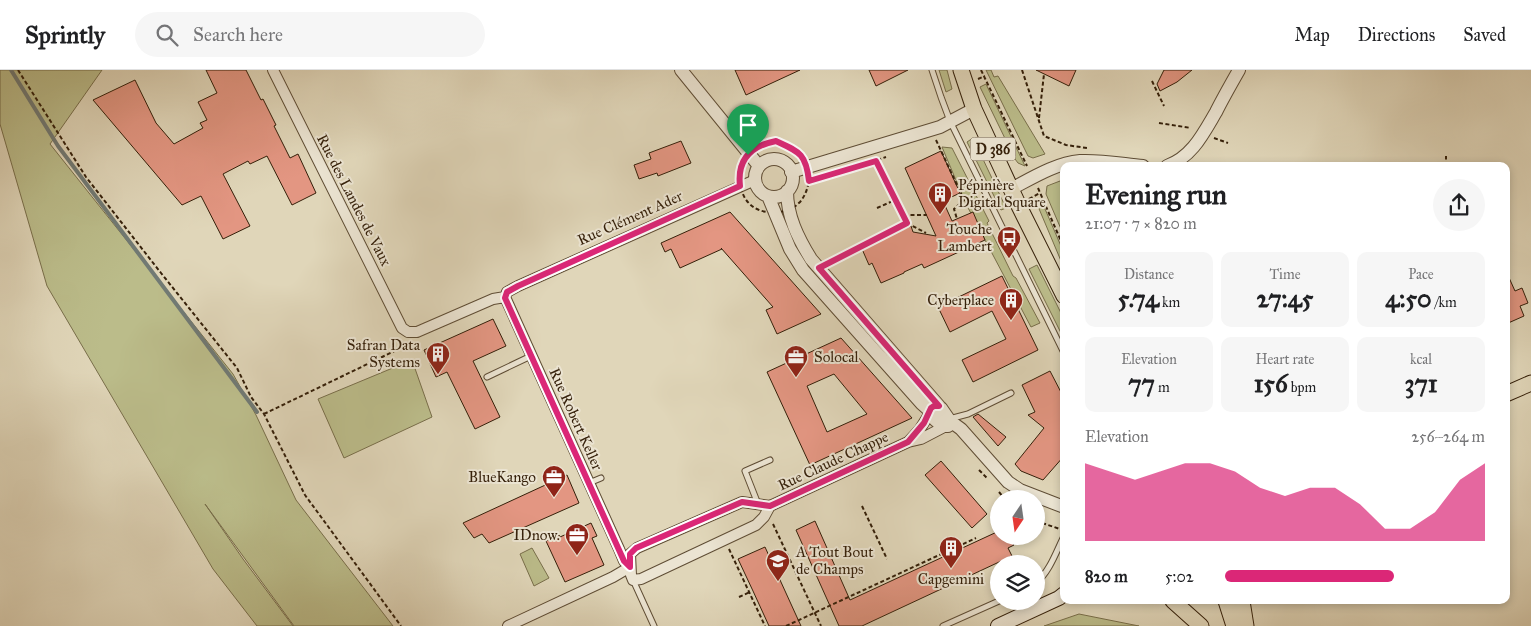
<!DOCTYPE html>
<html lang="en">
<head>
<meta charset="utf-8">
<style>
  :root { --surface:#fff; --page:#f6f6f6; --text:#202124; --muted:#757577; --line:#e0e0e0; --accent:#db2777 }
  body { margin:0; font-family:"IM FELL Great Primer",serif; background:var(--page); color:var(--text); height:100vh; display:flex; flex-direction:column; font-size:19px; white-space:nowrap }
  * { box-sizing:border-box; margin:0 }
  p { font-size:16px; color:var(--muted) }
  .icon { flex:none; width:28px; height:28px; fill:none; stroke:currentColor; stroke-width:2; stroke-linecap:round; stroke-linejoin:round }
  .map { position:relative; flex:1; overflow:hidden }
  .side { position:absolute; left:1060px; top:92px; width:450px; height:442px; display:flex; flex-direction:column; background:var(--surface); border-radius:10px; box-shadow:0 2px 8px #0003 }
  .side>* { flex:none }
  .needle { width:32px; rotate:193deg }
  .tools { position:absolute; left:990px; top:420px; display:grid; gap:10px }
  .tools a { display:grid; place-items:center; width:55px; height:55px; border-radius:50%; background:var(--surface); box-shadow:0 2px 8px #0003; font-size:25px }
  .pin { position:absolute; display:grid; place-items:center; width:42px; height:42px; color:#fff; margin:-51px -21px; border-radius:50% 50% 50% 0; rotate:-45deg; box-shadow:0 0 5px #0007 }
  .pin .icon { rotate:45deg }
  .round { display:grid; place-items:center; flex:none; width:52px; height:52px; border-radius:26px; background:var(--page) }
  .summary { display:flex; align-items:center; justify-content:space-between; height:85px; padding:0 25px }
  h1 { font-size:28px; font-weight:700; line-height:38px }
  .stats { display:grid; grid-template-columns:repeat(3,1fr); gap:8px; height:85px; padding:5px 25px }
  .stats div { display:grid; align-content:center; border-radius:10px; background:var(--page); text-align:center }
  .stats b { font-size:25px; font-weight:700 }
  .stats small { font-size:14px; font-weight:400 }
  .stats p { font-size:14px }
  .chart { height:140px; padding:10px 25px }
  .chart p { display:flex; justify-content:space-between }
  .chart svg { width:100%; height:90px; margin-top:5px; fill:var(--accent); opacity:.7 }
  ul { padding:0 25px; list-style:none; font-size:16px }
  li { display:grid; grid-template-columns:80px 60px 1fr; align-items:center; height:38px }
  li i { height:12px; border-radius:6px; background:var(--accent) }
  header { display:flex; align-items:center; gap:30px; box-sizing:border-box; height:70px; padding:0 25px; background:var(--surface); border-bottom:1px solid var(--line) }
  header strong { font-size:24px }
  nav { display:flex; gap:28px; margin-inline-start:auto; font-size:18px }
  .search { width:350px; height:45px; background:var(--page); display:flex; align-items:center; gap:12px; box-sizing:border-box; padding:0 18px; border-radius:28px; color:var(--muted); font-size:19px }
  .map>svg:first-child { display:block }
  .green { fill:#bbbc8a; stroke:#786e4a }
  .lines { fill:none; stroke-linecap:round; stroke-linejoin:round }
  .stream { stroke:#717a74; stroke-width:4 }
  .building { fill:#e39682; stroke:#341f09; fill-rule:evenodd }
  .service-casing { stroke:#5f4d35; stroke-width:7 }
  .minor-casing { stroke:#5f4d35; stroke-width:12 }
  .tertiary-casing { stroke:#5f4d35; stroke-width:14 }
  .secondary-casing { stroke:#341f09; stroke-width:16 }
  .primary-casing { stroke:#341f09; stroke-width:17 }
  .path { stroke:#341f09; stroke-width:2; stroke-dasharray:4 2.5; stroke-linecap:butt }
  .service { stroke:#ebe4d2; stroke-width:5 }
  .minor { stroke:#ebe4d2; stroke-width:10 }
  .tertiary { stroke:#ebe4d2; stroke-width:12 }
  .secondary { stroke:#ebe4d2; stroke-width:14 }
  .primary { stroke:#e0d6b9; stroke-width:15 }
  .route-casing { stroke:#fff; stroke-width:10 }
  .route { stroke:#db2777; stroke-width:6 }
  .labels { text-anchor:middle; stroke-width:4; stroke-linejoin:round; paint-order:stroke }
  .shield { fill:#ebe4d2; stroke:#6b5a45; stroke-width:1 }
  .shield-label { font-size:14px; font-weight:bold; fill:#341f09 }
  .poi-label { font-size:15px; fill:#341f09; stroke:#ebe4d2; text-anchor:end }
  .street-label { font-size:15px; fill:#341f09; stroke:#ebe4d2 }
</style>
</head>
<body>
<header>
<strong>Sprintly</strong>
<div class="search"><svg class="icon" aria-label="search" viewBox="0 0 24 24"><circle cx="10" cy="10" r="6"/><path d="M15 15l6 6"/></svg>Search here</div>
<nav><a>Map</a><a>Directions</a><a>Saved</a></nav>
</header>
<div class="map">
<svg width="1531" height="556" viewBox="0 0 1531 556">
  <rect width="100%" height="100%" fill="#e0d6b9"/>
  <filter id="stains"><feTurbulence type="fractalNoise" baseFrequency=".004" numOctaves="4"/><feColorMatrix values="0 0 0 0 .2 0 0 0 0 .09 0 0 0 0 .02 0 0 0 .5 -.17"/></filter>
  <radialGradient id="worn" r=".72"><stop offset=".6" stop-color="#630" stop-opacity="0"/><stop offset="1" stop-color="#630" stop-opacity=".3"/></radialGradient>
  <!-- green -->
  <path class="green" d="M 0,0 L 102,0 L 50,74 L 233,304 L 256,345 L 296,430 L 393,556 L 294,556 L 205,434 L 243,489 L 293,556 L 257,556 L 213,499 L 47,216 L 0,54 Z
    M 939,0 L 947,0 L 952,19 L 946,22 Z
    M 986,0 L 991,0 L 994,7 L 998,6 L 1045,84 L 1033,88 L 1028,86 Z
    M 986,14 L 1025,96 L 1018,93 L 1015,89 L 980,17 Z
    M 973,68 L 1006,138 L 1001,140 L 967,72 Z
    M 942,77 L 952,78 L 989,151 L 987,153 L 1013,206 L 1016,208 L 1040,253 L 1031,257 L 966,134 Z
    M 1060,111 L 1064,120 L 1064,166 L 1046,124 L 1047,116 Z
    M 1042,132 L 1064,183 L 1064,198 L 1037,134 Z
    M 1037,195 L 1064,249 L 1064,269 L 1029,199 Z
    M 412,290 L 432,347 L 344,388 L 318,329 Z
    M 532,478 L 549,508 L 534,516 L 520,484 Z
    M 1079,544 L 1139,556 L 1044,556 Z"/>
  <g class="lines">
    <!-- stream -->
    <path class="stream" d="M 11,0 L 58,76 L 257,342"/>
  </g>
  <!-- building -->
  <path class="building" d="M 206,0 L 246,0 L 261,30 L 263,29 L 276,55 L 274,56 L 290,88 L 298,84 L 316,123 L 292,135 L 267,86 L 250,94 L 248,91 L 223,104 L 250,156 L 223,169 L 201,126 L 182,135 L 93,30 L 135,10 L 156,53 L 174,74 L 203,58 L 200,53 L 207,50 L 198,32 L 217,23 Z
    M 735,0 L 800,0 L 746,25 Z
    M 869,0 L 908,0 L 876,16 Z
    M 1036,0 L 1076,0 L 1069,16 Z
    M 1164,0 L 1192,0 L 1177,12 L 1160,21 L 1157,14 Z
    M 681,71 L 691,93 L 658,106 L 657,103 L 639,109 L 634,95 L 651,89 L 649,83 Z
    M 941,81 L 960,123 L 943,131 L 952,151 L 973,142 L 985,170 L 924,198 L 922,194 L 904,202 L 904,203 L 881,213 L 872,193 L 869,195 L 862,179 L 911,156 L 913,162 L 936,166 L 905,98 Z
    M 730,142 L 821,244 L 777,264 L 766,240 L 773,237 L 721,178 L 722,179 L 680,198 L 671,179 L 665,182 L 661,173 Z
    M 1506,201 L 1515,221 L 1522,218 L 1528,233 L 1520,236 L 1524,246 L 1506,254 Z
    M 1002,206 L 1038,280 L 973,312 L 962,290 L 1006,269 L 992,241 L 950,262 L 938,237 Z
    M 493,249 L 506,276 L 473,291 L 500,347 L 475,359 L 447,302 L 436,307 L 424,280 Z
    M 841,268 L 912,348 L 810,395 L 767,302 ZM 834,304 L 867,344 L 827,362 L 807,316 Z
    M 1050,301 L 1064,328 L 1064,386 L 1043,410 L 1021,401 L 1015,394 L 1044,358 L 1028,345 L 1035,342 L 1022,315 Z
    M 978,344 L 1006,367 L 998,376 L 973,347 Z
    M 941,391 L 987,444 L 972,458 L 925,405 Z
    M 567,405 L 579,433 L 489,473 L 482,464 L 474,468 L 463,453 Z
    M 815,451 L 850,530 L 999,461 L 999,466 L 1006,466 L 1014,475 L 1008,478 L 1012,486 L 862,556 L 839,556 L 796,460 Z
    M 591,453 L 597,466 L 592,468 L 604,495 L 565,512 L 546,471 L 559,465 L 560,467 Z
    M 765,477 L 801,556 L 769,556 L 753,521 L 738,489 Z"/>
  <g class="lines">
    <!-- service casing -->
    <g class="service-casing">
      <path id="service" d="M 932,0 L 941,27 L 950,51 L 1064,283
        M 487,307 L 531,286
        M 949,349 L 968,344 L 1011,323
        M 589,413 L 601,408
        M 758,434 L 745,401 L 770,390
        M 633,510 L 654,556
        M 1036,513 C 1050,501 1056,482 1064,466
        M 943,556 L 999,531"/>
    </g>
    <!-- minor casing -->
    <g class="minor-casing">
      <path id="minor" d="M 273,0 L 402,258 L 408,262 L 417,262 L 493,229 L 505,227
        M 909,371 L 920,359 L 930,343
        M 770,436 L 764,447 L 756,455 L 641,509 L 633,510 L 631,505 L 630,484 L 637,478 L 742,432 L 770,436 L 908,372 L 921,369 L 944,357
        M 630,497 L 624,491 L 619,479 L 505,227 L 507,222 L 518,216 L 755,110
        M 508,556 L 613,507 L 630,497"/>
    </g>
    <!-- tertiary casing -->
    <g class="tertiary-casing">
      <path id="tertiary" d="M 681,0 L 759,96
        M755 108a19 19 0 1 1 38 0a19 19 0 1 1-38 0Z
        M 1167,96 C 1192,87 1203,64 1216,42 C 1223,28 1231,14 1239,0
        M 791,102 L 940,57 L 974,39
        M 1011,119 C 1032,108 1056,93 1080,91 C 1101,90 1122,94 1143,96
        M 787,121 C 787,146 798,168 811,189 L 939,336
        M 768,126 L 790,179 L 803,200 L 922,334 L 930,341
        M 950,351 L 948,356 L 942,356 L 935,350 L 930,343 L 931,337 L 936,336 L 941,338 L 950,351 L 961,359 L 1008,412 L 1020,420 L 1064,437"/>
    </g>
    <!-- secondary casing -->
    <g class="secondary-casing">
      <path id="secondary" d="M 998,556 L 1059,528 L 1064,524"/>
    </g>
    <!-- primary casing -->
    <g class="primary-casing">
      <path id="primary" d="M 961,0 L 974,39 L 1018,134 L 1064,226
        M 1506,324 L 1531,313
        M 1173,531 L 1201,556
        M 1226,531 L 1234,556
        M 1242,531 L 1246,556"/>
    </g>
    <!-- path -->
    <path class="path" d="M 18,0 L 86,107 L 161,203 L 237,298 L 251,327 L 264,344 L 305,425 L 401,556
      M 981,0 L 1027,96
      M 1022,0 L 1044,66 L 1066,75 L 1087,78
      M 978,9 L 985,6
      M 1152,11 L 1164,36
      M 1039,48 L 1044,4
      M 1159,53 L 1191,58
      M 1214,68 L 1228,73
      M 936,70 L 964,130 L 954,139 L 957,149
      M 776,71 C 784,75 795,79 802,86 C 813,99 810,120 800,132 C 794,138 788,141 780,142 C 758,145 742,134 740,112 C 739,105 739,96 743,89 C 750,79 764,73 776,71 Z
      M 1446,96 L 1446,86
      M 809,111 L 852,99 L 886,87
      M 1038,118 L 1064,178
      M 1029,129 L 1040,123
      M 877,138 L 895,130
      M 904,145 L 927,145
      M 907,153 L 926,163
      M 830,192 L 907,153 L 875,91
      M 264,344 L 409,274
      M 979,400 L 988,409
      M 999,422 L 1005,429
      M 862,436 L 887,489
      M 1036,451 L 1060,459
      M 773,454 L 821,556
      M 729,479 L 765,556
      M 739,527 L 750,522
      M 786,556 L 976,468"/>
    <!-- service -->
    <use href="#service" class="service"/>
    <!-- minor -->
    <use href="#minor" class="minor"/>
    <!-- tertiary -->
    <use href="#tertiary" class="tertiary"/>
    <!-- secondary -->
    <use href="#secondary" class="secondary"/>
    <!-- primary -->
    <use href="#primary" class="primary"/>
  </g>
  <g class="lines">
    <!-- route casing -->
    <g class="route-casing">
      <path id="route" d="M 776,71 C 800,82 806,84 809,111 L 876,91 L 907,153 L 819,198 L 939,336 L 934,336 L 931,338 L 924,353 L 908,372 L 770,436 L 742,432 L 636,478 L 630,484 L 630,497 L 624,491 L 505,228 L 507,222 L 518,216 L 740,116 C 737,90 750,76 776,71 Z"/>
    </g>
    <!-- route -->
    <use href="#route" class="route"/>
  </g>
  <!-- icons -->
  <defs>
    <g id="building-pin" transform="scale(1.25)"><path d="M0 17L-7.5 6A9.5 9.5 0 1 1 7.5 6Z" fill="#8f2418" stroke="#ebe4d2"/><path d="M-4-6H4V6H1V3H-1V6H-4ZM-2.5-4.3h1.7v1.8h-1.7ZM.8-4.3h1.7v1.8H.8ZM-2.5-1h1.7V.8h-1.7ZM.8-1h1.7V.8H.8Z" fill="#fff"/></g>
    <g id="bus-pin" transform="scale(1.25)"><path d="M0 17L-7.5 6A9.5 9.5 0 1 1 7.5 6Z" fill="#8f2418" stroke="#ebe4d2"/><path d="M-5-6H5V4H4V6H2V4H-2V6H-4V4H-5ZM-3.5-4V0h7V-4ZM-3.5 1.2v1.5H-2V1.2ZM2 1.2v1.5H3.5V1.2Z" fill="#fff"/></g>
    <g id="office-pin" transform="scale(1.25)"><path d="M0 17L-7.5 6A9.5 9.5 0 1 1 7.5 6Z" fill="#8f2418" stroke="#ebe4d2"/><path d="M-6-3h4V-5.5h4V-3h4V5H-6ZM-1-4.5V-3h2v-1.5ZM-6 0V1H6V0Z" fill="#fff"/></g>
    <g id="school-pin" transform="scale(1.25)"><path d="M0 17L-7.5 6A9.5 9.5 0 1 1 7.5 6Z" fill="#8f2418" stroke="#ebe4d2"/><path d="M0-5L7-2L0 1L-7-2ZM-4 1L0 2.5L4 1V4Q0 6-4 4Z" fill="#fff"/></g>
  </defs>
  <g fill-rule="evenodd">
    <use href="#building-pin" x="940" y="124"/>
    <use href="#bus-pin" x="1009" y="168"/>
    <use href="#building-pin" x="1011" y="230"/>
    <use href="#building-pin" x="438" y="284"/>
    <use href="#office-pin" x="796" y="287"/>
    <use href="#office-pin" x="554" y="407"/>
    <use href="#office-pin" x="577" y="465"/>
    <use href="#building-pin" x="951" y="478"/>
    <use href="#school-pin" x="778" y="491"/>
  </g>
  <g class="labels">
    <!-- shield labels -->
    <rect class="shield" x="970.5" y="67.5" width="45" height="23" rx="4"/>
    <g class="shield-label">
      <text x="993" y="84">D 386</text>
    </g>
    <!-- poi labels -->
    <g class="poi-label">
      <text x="958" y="120" text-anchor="start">Pépinière<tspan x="958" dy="17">Digital Square</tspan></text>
      <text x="992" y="164">Touche<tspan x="992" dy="17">Lambert</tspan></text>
      <text x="994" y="235">Cyberplace</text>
      <text x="420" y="280">Safran Data<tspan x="420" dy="17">Systems</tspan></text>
      <text x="814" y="292" text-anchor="start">Solocal</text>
      <text x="536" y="412">BlueKango</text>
      <text x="560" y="470">IDnow.</text>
      <text x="796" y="487" text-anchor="start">A Tout Bout<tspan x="796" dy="17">de Champs</tspan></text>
      <text x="951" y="514" text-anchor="middle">Capgemini</text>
    </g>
    <!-- street labels -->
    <g class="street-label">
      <text transform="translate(354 130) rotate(63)" y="5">Rue des Landes de Vaux</text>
      <text transform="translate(630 148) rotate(-24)" y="5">Rue Clément Ader</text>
      <text transform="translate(576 349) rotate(66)" y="5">Rue Robert Keller</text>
      <text transform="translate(833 391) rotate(-25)" y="5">Rue Claude Chappe</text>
    </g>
  </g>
  <rect width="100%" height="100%" filter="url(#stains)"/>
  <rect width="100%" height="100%" fill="url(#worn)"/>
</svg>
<div class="tools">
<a><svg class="needle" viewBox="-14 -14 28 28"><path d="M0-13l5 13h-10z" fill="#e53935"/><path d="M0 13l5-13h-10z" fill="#757577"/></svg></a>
<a><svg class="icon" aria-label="layers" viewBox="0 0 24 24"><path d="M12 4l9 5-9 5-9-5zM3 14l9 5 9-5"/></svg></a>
</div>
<div class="pin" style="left:748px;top:85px;background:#1e9e55"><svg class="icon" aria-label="arrive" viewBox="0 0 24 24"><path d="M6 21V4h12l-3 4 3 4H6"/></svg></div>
<section class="side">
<div class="summary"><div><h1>Evening run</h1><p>21:07 · 7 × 820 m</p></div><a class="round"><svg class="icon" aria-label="share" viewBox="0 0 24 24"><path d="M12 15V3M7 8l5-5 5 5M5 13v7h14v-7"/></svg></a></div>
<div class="stats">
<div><p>Distance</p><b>5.74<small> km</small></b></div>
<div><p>Time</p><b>27:45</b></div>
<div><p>Pace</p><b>4:50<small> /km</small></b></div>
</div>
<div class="stats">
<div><p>Elevation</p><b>77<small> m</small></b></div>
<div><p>Heart rate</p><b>156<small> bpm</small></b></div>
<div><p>kcal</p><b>371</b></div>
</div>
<div class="chart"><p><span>Elevation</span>256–264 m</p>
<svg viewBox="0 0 160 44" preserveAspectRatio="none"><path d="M0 44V6L10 10L20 14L30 10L40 6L50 6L60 10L70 18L80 22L90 18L100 18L110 26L120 38L130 38L140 30L150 14L160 6V44z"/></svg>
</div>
<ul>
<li><b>820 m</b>5:02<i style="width:65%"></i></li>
</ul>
</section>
</div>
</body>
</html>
